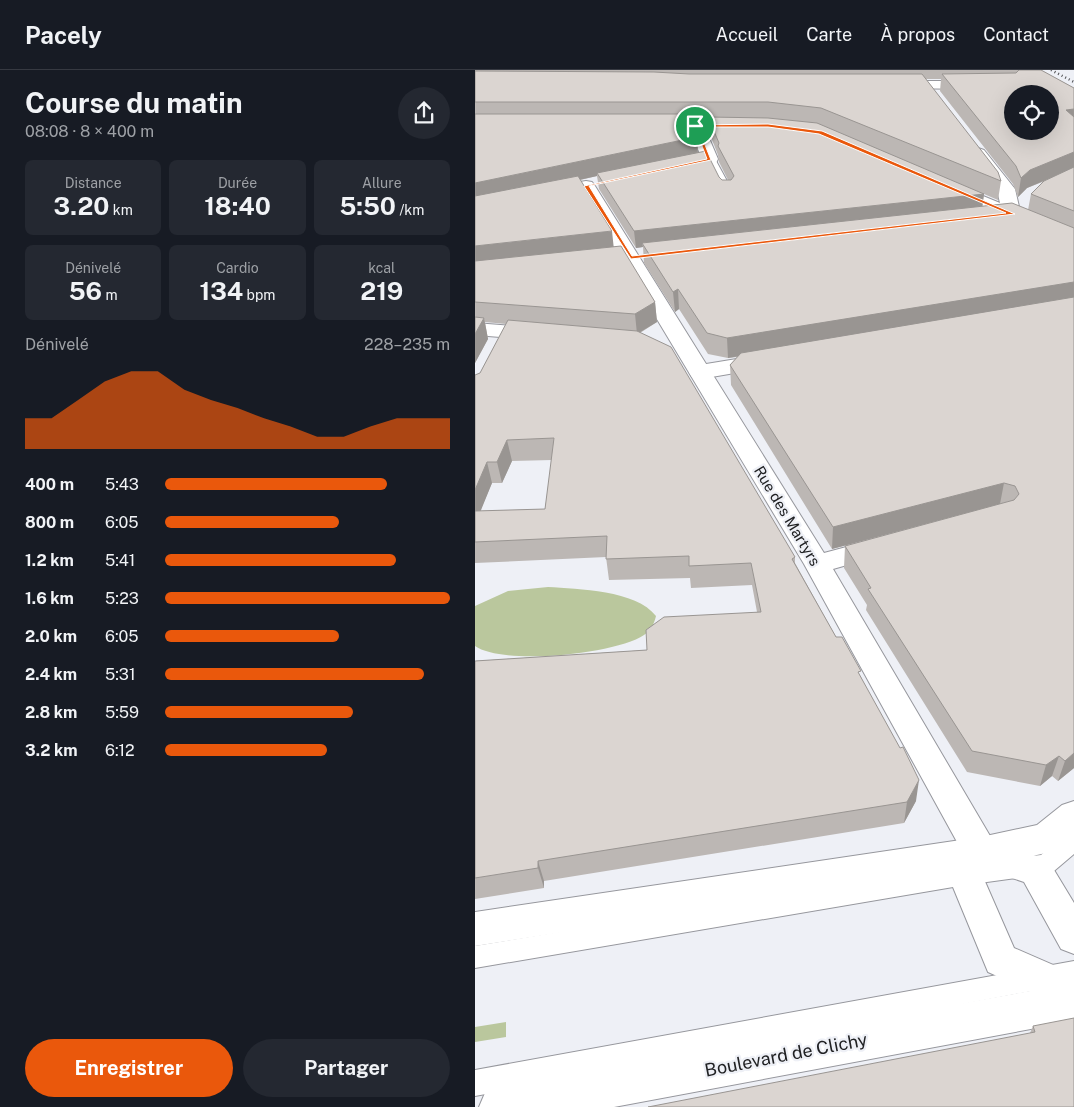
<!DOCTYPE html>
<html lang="fr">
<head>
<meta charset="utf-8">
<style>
  :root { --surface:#171b24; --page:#242831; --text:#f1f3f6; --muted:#9ea1a6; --line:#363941; --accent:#ea580c }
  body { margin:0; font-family:"Public Sans",sans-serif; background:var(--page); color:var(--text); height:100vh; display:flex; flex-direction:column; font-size:19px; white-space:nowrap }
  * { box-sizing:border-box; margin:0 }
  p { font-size:16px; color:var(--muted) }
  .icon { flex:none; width:28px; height:28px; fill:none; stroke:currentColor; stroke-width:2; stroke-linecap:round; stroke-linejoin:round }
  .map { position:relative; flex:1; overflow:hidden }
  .drawer { display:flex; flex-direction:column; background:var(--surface); width:475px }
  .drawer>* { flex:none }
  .buttons { position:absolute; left:529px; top:15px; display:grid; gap:10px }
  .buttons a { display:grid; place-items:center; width:55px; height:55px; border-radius:50%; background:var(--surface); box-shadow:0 5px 20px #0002; font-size:25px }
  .pin { position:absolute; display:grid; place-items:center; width:42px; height:42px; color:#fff; margin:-21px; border:2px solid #fff; border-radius:50%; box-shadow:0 1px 5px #0007 }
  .round { display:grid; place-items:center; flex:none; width:52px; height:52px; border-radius:26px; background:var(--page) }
  .headline { display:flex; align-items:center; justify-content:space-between; height:85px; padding:0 25px }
  h1 { font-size:28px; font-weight:700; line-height:38px }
  .stats { display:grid; grid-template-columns:repeat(3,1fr); gap:8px; height:85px; padding:5px 25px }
  .stats div { display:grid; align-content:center; border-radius:8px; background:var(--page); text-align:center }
  .stats b { font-size:25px; font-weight:700 }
  .stats small { font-size:14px; font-weight:400 }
  .stats p { font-size:14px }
  .chart { height:140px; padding:10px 25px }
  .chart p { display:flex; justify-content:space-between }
  .chart svg { width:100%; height:90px; margin-top:5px; fill:var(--accent); opacity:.7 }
  .button { display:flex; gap:10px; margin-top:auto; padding:10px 25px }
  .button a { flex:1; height:58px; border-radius:30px; background:var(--accent); color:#fff; font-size:20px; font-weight:700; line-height:58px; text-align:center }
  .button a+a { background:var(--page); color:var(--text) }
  ul { padding:0 25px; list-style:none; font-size:16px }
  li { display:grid; grid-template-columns:80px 60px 1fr; align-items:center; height:38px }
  li i { height:12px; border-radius:6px; background:var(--accent) }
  header { display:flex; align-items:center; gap:30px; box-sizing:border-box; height:70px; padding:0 25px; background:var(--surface); border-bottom:1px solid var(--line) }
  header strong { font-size:24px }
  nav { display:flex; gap:28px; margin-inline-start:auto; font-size:18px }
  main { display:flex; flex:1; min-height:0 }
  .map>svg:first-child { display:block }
  .green { fill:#bac79d }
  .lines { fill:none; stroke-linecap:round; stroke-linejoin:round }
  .service-casing { stroke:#96979d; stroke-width:2 }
  .pedestrian-casing { stroke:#96979d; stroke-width:2 }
  .minor-casing { stroke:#96979d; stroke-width:2 }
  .primary-casing { stroke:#96979d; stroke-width:2 }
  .service { fill:#fff; fill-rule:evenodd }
  .pedestrian { fill:#fff; fill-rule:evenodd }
  .minor { fill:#fff; fill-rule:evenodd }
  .primary { fill:#fff; fill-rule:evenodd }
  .rail { stroke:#505154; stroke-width:2.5; stroke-dasharray:1 3; stroke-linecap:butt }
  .wall { fill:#bcb7b4; fill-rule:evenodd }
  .shaded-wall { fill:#999592 }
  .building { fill:#dbd5d1; stroke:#999592; fill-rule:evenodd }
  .route { fill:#ea580c; stroke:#fff; fill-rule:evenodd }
  .labels { text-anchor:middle; stroke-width:4.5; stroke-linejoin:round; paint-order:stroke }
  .street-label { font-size:15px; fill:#202123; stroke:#eef0f6 }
  .near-street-label { font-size:18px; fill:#202123; stroke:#eef0f6 }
</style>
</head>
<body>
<header>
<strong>Pacely</strong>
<nav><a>Accueil</a><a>Carte</a><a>À propos</a><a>Contact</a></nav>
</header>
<main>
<section class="drawer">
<div class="headline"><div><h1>Course du matin</h1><p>08:08 · 8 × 400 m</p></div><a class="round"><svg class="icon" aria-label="share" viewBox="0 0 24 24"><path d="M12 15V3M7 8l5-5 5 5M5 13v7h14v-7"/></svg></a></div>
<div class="stats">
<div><p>Distance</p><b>3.20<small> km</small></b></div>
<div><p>Durée</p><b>18:40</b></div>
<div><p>Allure</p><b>5:50<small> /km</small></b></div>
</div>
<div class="stats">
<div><p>Dénivelé</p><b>56<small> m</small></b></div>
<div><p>Cardio</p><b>134<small> bpm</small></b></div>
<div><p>kcal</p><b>219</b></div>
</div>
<div class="chart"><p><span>Dénivelé</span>228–235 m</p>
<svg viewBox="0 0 160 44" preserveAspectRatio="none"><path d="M0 44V29L10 29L20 20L30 11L40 6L50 6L60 15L70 20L80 24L90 29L100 33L110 38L120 38L130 33L140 29L150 29L160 29V44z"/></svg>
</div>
<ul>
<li><b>400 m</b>5:43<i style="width:78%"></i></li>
<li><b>800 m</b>6:05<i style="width:61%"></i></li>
<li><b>1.2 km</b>5:41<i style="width:81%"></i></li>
<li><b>1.6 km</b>5:23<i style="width:100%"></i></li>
<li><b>2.0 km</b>6:05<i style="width:61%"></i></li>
<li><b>2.4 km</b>5:31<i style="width:91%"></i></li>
<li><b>2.8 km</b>5:59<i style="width:66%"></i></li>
<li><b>3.2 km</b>6:12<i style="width:57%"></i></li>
</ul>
<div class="button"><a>Enregistrer</a><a>Partager</a></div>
</section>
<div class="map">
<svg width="599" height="1037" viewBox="0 0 599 1037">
  <rect width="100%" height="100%" fill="#eef0f6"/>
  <!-- green -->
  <path class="green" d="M 73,517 C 103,519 161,520 181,546 C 179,554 176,561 169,565 C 141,584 28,596 0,576 L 0,536 L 33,521 Z
    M 31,952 L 31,967 L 0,972 L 0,957 Z"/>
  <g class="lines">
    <!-- service casing -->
    <g class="service-casing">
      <path id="service" d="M 235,86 L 240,89 L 258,122 L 256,124 L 248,124 L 246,122 L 230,89 Z
        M 599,762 L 599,784 L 579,801 L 571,804 L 490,815 L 0,898 L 0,876 L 490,795 L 566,785 L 591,764 Z
        M 599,891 L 599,913 L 0,1026 L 0,1000 Z"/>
    </g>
    <!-- pedestrian casing -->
    <g class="pedestrian-casing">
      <path id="pedestrian" d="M 292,284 L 300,286 L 303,291 L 300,296 L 225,309 L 217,307 L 214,302 L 217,297 L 225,295 Z"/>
    </g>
    <!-- minor casing -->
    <g class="minor-casing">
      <path id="minor" d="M 419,11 L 503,11 L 508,12 L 510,15 L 508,18 L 503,19 L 414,18 L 412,15 L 414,12 Z
        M 181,51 L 270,51 L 276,53 L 278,56 L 276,59 L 270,61 L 231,61 L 243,89 L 241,93 L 201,102 L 195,101 L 193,97 L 195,93 L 226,86 L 215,61 L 175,59 L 173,56 L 175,53 Z
        M 503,78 L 509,80 L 540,119 L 545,141 L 599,164 L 599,177 L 468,121 L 465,117 L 468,113 L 474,112 L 525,133 L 522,120 L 495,83 L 497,80 Z
        M 111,111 L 117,112 L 120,116 L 349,483 L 405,468 L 414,471 L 418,477 L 414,483 L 358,499 L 518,771 L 573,790 L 599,833 L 599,884 L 586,879 L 549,812 L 513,800 L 508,807 L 539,878 L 599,904 L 599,941 L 513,902 L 473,805 L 487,781 L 329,494 L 102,116 L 105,112 Z
        M 0,253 L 64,258 L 71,260 L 74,264 L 71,268 L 64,270 L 0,265 Z"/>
    </g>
    <!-- primary casing -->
    <g class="primary-casing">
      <path id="primary" d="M 599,731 L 599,765 L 583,778 L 571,783 L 506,797 L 0,876 L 0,842 L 506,767 L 562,755 L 587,735 Z
        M 599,913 L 599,951 L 139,1037 L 4,1037 L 10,1023 L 24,1017 Z"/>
    </g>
    <!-- service -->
    <use href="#service" class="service"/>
    <!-- pedestrian -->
    <use href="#pedestrian" class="pedestrian"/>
    <!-- minor -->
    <use href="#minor" class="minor"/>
    <!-- primary -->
    <use href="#primary" class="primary"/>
    <!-- rail -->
    <path class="rail" d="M 576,0 L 599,12"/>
  </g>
  <!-- wall -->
  <path class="wall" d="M 0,0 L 566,0 L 599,18 L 599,698 L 583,711 L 577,706 L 565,716 L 492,702 L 391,540 L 392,535 L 369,498 L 370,476 L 525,434 L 357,479 L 256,315 L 255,295 L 262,287 L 253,288 L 233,284 L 204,239 L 200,242 L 169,193 L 168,177 L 161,178 L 124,119 L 122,106 L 105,110 L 138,176 L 180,232 L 182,252 L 165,263 L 320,487 L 320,493 L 361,567 L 386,607 L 441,731 L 429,753 L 69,811 L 69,818 L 0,829 L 0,591 L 172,580 L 282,542 L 277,515 L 216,518 L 215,508 L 134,510 L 131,487 L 0,493 L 0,305 L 5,303 L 31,254 L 10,252 L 13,269 L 0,293 ZM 450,9 L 466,9 L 465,21 L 538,114 L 543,127 L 552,118 L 570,111 L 556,124 L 553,140 L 507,136 L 509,124 L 523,130 L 526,111 ZM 215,49 L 233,49 L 234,62 L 243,85 L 244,92 L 253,110 L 247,110 L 244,107 L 223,83 L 222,67 ZM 77,390 L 70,439 L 5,441 L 17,413 L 27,413 L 37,391 Z
    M 558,956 L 599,1037 L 555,963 Z"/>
  <!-- shaded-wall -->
  <path class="shaded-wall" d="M 599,39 L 599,55 L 591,40 Z
    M 222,67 L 223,85 L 122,103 L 122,106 L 0,133 L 0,113 Z
    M 599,82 L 599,98 L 552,118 L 543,127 L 546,108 L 555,100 Z
    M 509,124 L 507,140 L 167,173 L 168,177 L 161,178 L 159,161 Z
    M 137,161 L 139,180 L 0,196 L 0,176 Z
    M 599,212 L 599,231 L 253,288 L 252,268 Z
    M 203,219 L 204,239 L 200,242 L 198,222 Z
    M 180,232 L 182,252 L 162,264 L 160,244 Z
    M 9,248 L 13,269 L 0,293 L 0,264 Z
    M 32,370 L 37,391 L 27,413 L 22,392 Z
    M 12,392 L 17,413 L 0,455 L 0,420 Z
    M 529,413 L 525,434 L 357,479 L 358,457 Z
    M 599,683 L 599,698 L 583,711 L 590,691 Z
    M 584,686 L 577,706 L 565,716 L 571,695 Z
    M 444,710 L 441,731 L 429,753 L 432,732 Z
    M 63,791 L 69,811 L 69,818 L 63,798 Z"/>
  <!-- building -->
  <path class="building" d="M 544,0 L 566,0 L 599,18 L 599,39 L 591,40 L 599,47 L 599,82 L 555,100 L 546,108 L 541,96 L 467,4 L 541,3 ZM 538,24 L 575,24 L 575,61 L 538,61 Z
    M 0,1 L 179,2 L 214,4 L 447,4 L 523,102 L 526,111 L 346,38 L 293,32 L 0,32 Z
    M 0,44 L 213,44 L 222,67 L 0,113 Z
    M 233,47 L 293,48 L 342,53 L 509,124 L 159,161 L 122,103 L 231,81 L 244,107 L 247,110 L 256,110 L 259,106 L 243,76 L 244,73 Z
    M 599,97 L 599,141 L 556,124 L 569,111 Z
    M 103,106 L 137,161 L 0,176 L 0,126 Z
    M 537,133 L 599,158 L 599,212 L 252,268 L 232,263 L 203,219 L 198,222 L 167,173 Z
    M 146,176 L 180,232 L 160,244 L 0,232 L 0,191 Z
    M 599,227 L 599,683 L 590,691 L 584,686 L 571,695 L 497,681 L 393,519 L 396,518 L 370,476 L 539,430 L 544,424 L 540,416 L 529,413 L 358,457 L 255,295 L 266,283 Z
    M 0,247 L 9,248 L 0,264 Z
    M 33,250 L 162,261 L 196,277 L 320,487 L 317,489 L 361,567 L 367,567 L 386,601 L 383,602 L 425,678 L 428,677 L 444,710 L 432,732 L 63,791 L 63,798 L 0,808 L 0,591 L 172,580 L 171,560 L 189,547 L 286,542 L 276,493 L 214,496 L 214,486 L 131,489 L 132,466 L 0,472 L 0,441 L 70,439 L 79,368 L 32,370 L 22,392 L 12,392 L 0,420 L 0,305 L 5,303 Z
    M 599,948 L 599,1037 L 173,1037 L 560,962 L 558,956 Z"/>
  <!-- route -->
  <path class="route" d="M 293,54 L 347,61 L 540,144 L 156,189 L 109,116 L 232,89 L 219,55 ZM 223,57 L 293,57 L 344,64 L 531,143 L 157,186 L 114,116 L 236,90 Z"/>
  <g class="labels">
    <!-- street labels -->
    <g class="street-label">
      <text transform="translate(312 446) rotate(59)" y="5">Rue des Martyrs</text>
    </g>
    <!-- near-street labels -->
    <g class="near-street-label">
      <text transform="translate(311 985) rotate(-11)" y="6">Boulevard de Clichy</text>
    </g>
  </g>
</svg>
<div class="buttons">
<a><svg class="icon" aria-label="locate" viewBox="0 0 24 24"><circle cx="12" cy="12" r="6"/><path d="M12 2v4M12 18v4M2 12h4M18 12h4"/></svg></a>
</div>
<div class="pin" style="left:220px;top:56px;background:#1e9e55"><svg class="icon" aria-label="arrive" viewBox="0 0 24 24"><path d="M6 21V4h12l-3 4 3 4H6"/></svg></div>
</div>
</main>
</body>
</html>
